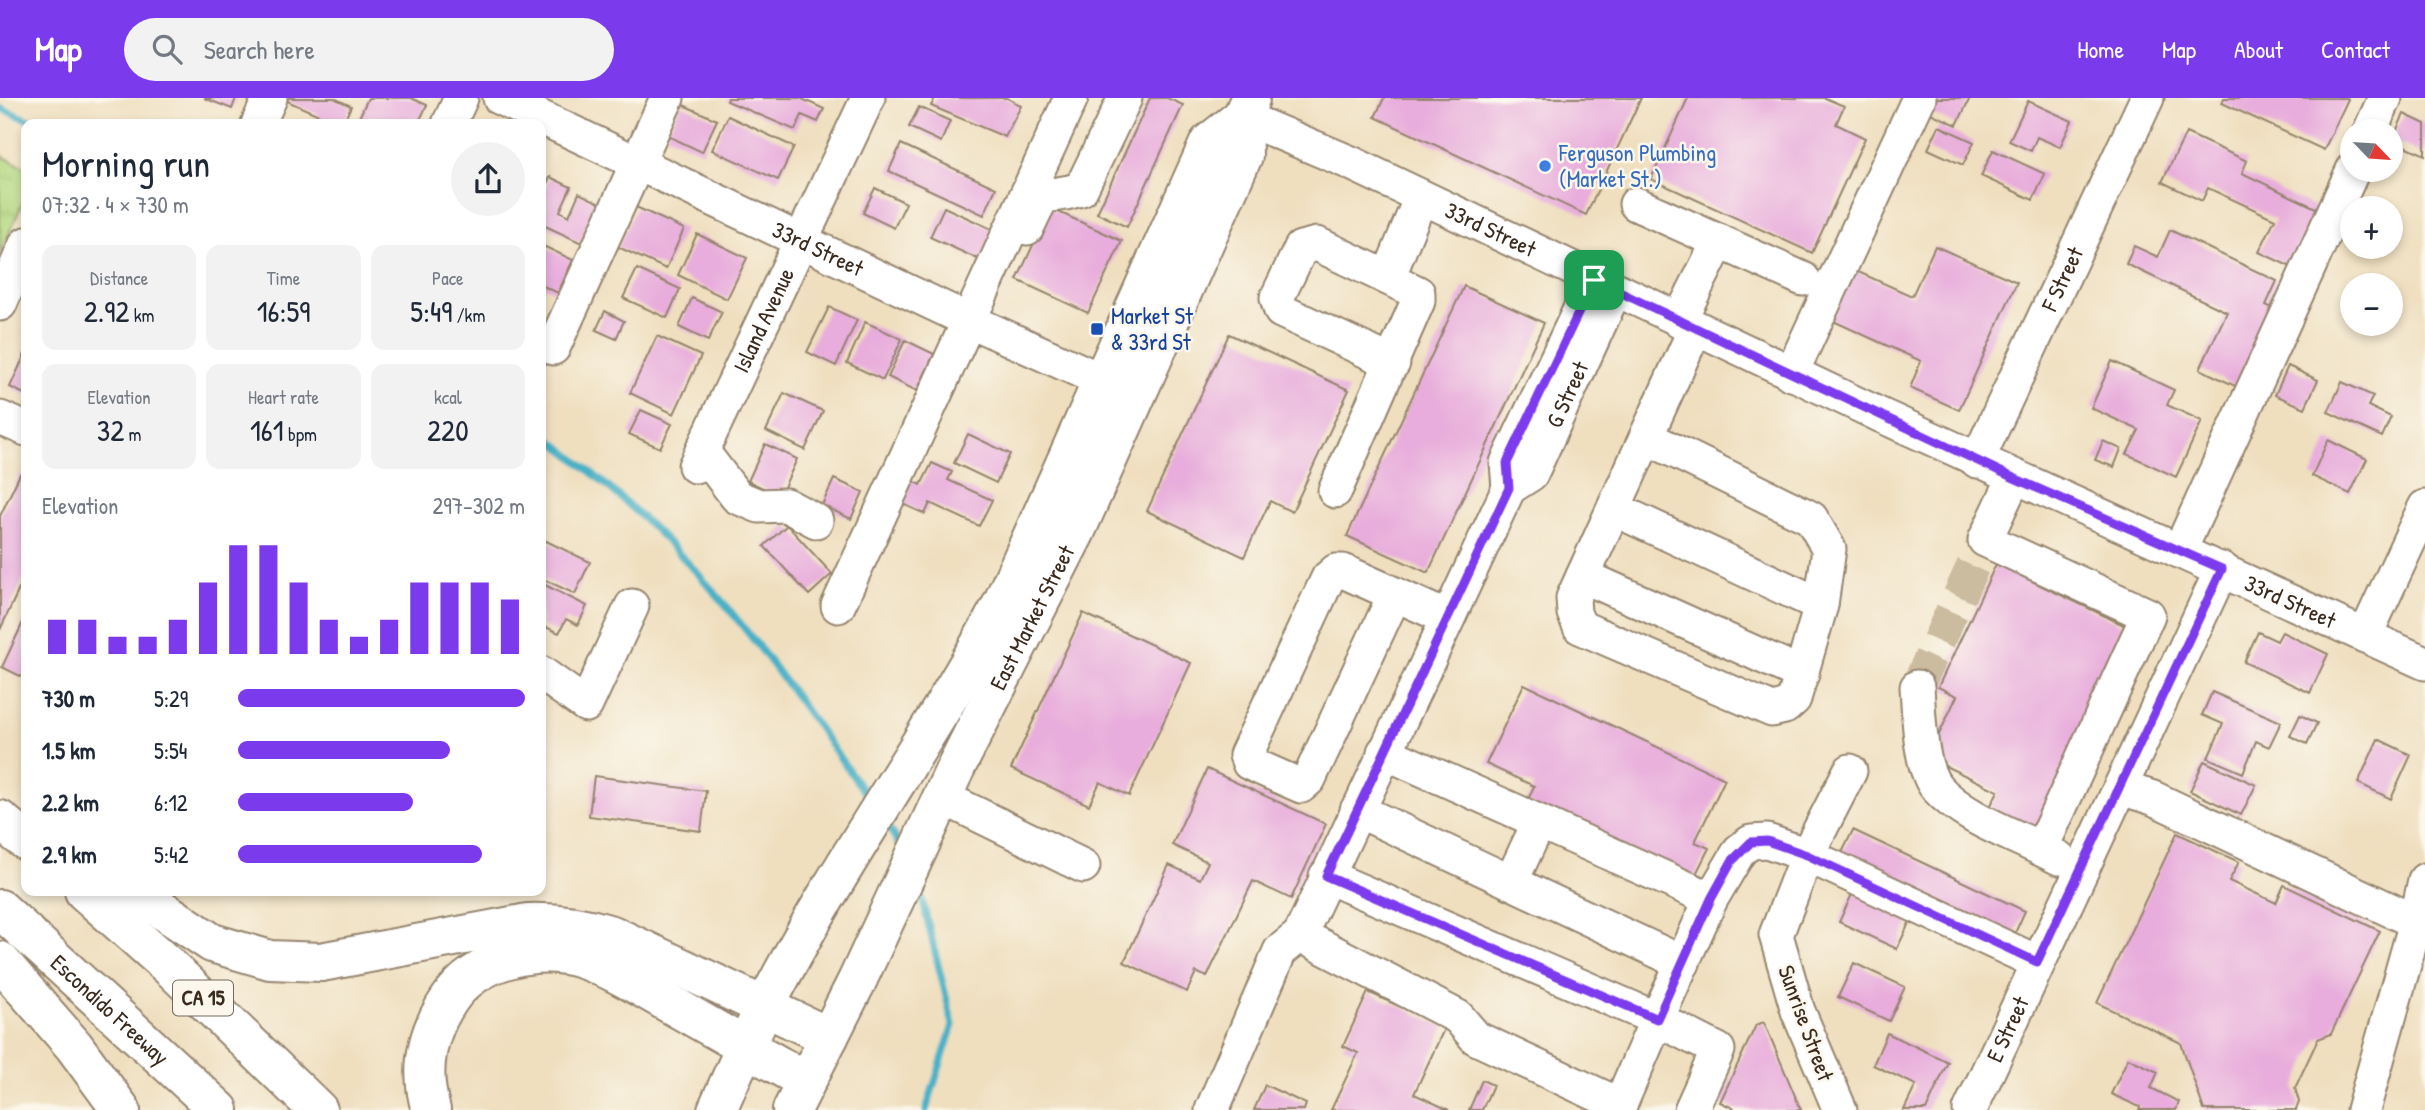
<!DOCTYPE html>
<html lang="en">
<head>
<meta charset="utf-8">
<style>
  :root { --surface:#fff; --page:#f2f2f3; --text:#1f2937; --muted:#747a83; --accent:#7c3aed }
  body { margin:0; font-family:"Patrick Hand",sans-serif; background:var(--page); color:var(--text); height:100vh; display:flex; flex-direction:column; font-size:26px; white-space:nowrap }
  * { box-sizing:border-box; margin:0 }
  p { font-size:23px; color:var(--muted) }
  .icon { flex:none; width:38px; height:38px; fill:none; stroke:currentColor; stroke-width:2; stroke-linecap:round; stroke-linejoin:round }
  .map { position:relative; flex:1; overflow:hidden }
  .sheet { position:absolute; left:21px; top:21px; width:525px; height:777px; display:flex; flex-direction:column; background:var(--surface); border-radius:14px; box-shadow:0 4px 10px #0003 }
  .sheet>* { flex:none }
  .needle { width:46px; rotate:115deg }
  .tools { position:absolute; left:2340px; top:21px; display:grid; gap:14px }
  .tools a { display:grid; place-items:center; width:63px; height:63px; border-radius:50%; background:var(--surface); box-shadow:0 4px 10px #0003; font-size:35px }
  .pin { position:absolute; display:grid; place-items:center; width:60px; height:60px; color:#fff; margin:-30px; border-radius:14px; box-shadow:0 4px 10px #0006 }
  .round { display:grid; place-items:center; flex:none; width:74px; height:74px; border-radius:37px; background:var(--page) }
  .head { display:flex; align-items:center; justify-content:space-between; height:119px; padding:0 21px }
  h1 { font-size:38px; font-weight:600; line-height:52px }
  .figures { display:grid; grid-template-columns:repeat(3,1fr); gap:10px; height:119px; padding:7px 21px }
  .figures div { display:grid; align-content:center; border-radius:14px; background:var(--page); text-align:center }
  .figures b { font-size:30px; font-weight:600 }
  .figures small { font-size:19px; font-weight:400 }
  .figures p { font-size:19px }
  .chart { height:196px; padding:14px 21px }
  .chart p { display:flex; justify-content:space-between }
  .chart svg { width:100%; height:126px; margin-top:7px; stroke:var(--accent); stroke-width:6 }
  ul { padding:0 21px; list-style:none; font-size:23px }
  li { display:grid; grid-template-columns:112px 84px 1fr; align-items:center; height:52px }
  li i { height:18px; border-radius:9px; background:var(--accent) }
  header { display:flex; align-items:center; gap:42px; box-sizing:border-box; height:98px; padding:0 35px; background:var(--accent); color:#fff }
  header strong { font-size:33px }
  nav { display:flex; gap:38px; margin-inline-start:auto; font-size:24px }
  .search { width:490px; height:63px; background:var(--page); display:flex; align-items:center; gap:18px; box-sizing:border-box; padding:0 24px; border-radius:38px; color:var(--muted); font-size:26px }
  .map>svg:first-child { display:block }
  .grass { fill:url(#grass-tufts); stroke:#78814f; stroke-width:2 }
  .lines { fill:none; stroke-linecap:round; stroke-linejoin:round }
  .stream { stroke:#48b1c6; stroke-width:7 }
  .building { fill:#e8addc }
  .minor-tunnel { stroke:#cbbb9f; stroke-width:33; stroke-dasharray:33 17; stroke-linecap:butt }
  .minor-casing { stroke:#95846e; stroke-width:37 }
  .major-casing { stroke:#95846e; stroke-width:42 }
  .highway-casing { stroke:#95846e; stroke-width:42 }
  .minor { stroke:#fff; stroke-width:33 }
  .major { stroke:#fff; stroke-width:38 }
  .highway { stroke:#fff; stroke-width:38 }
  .route-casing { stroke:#fff; stroke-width:14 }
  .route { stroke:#7c3aed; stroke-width:9 }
  .shop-dot { fill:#3f7fe0; stroke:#fbf7ec; stroke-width:2.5 }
  .transit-dot { fill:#1a4fb4; stroke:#fbf7ec; stroke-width:2.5 }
  .labels { text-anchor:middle; stroke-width:5; stroke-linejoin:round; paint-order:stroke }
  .shield { fill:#fbf7ec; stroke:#75685c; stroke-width:2 }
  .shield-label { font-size:21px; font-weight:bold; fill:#3b2a1e }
  .shop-label { font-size:23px; fill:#366cbe; stroke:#fbf7ec; text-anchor:start }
  .street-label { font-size:23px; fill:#3b2a1e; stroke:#fbf7ec }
  .transit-label { font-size:23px; fill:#164399; stroke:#fbf7ec; text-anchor:start }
</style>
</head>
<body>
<header>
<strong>Map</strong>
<div class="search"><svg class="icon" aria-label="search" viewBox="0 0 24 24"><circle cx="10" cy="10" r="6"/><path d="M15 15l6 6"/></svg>Search here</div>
<nav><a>Home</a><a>Map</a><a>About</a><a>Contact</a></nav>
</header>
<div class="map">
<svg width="2425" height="1012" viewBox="0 0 2425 1012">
  <defs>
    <pattern id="grass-tufts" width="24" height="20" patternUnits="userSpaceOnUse" patternTransform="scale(1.75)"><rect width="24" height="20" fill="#b4d880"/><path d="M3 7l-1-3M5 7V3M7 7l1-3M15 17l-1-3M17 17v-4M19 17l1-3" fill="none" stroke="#9cba6e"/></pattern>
  </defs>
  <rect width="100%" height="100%" fill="#fbf7ec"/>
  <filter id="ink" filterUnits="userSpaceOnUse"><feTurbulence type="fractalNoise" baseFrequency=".0143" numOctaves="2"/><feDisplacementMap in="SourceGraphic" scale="14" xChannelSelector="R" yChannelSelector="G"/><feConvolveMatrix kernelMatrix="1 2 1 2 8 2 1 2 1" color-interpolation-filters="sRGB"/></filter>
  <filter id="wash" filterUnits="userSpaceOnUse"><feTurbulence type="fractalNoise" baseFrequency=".00686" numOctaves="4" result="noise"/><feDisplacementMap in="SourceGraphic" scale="28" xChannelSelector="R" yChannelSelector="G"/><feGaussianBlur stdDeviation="1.57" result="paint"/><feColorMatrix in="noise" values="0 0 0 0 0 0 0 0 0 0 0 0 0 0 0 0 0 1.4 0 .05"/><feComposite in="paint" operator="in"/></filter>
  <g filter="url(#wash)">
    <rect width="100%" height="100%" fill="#efdfbf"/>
    <!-- grass -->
    <path class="grass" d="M 0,57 L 26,70 L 26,97 L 0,156 Z"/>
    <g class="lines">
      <!-- stream -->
      <path class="stream" d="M 0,10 L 39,26
        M 541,334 C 593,374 643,417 688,465 C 756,537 812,622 870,702
        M 885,723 L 902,752
        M 918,785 L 953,927 L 926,1012"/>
    </g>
    <g id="blocks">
      <!-- building -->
      <path class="building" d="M 204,0 L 236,0 L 232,11 Z
        M 288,0 L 334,0 L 351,8 L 343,26 L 315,26 L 319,17 L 287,3 Z
        M 368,0 L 411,0 L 427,7 L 418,26 L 368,26 L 358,22 Z
        M 728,0 L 800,0 L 824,11 L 818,24 L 802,17 L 795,32 L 727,3 Z
        M 935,0 L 1007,0 L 1021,8 L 1005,39 L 931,8 Z
        M 1150,0 L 1167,0 L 1183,7 L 1127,129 L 1097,115 Z
        M 1384,0 L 1641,0 L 1586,117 L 1375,19 Z
        M 1688,0 L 1825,0 L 1844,8 L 1836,26 L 1865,40 L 1812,155 L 1651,81 Z
        M 1934,0 L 1970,0 L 1957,27 L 1928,14 Z
        M 2224,0 L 2346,0 L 2348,1 L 2324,52 L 2222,5 Z
        M 2028,3 L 2072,23 L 2060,49 L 2037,39 L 2031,53 L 2009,43 Z
        M 681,6 L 717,22 L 702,54 L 666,37 Z
        M 919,9 L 950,23 L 941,44 L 909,29 Z
        M 2404,16 L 2425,26 L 2425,57 L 2392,42 Z
        M 728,18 L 794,49 L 778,82 L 712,52 Z
        M 1939,28 L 1974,44 L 1963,67 L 1928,51 Z
        M 2186,35 L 2247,63 L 2242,75 L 2320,112 L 2293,170 L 2259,154 L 2275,121 L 2208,90 L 2202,103 L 2162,84 Z
        M 901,46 L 996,90 L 984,117 L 889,73 Z
        M 1993,52 L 2045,76 L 2033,102 L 1981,78 Z
        M 550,79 L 571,89 L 560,113 L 569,118 L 579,95 L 606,108 L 588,148 L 541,126 L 541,99 Z
        M 875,90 L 906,105 L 894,130 L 863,115 Z
        M 636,109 L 684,131 L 666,171 L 618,149 Z
        M 944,109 L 998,134 L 984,164 L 930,139 Z
        M 1050,110 L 1122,143 L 1088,215 L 1017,182 Z
        M 2170,132 L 2277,183 L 2266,207 L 2274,211 L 2237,289 L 2200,271 L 2227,214 L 2126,166 L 2134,148 L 2158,159 Z
        M 697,136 L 747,160 L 727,201 L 678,177 Z
        M 541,147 L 573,162 L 558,195 L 541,187 Z
        M 1935,148 L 2017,184 L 1959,312 L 1910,290 L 1921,263 L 1831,222 L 1854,172 L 1912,198 Z
        M 637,171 L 680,191 L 667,220 L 623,200 Z
        M 1464,188 L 1544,225 L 1428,475 L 1347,438 Z
        M 692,200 L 722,214 L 708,243 L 679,229 Z
        M 829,209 L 857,222 L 836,268 L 807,254 Z
        M 605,213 L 624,223 L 616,241 L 596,232 Z
        M 865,224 L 902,241 L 883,282 L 847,265 Z
        M 1229,236 L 1349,292 L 1292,414 L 1270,403 L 1244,459 L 1147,413 Z
        M 657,238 L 701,258 L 674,316 L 630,295 Z
        M 905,242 L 934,256 L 917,293 L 888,279 Z
        M 26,254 L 26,297 L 10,289 Z
        M 2112,263 L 2174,292 L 2167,307 L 2202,323 L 2176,379 L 2127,356 L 2139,332 L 2091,310 Z
        M 2288,268 L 2318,282 L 2305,310 L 2275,297 Z
        M 2342,284 L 2373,298 L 2368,308 L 2391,319 L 2382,339 L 2328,314 Z
        M 784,295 L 823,313 L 805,352 L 766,333 Z
        M 641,312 L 672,326 L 660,350 L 629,336 Z
        M 968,336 L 1010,356 L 996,385 L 954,365 Z
        M 2328,342 L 2367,361 L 2350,396 L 2312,378 Z
        M 2103,343 L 2121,351 L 2114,369 L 2095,362 Z
        M 765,346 L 797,361 L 780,398 L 748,383 Z
        M 932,365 L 952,374 L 948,382 L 992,402 L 979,428 L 930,405 L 925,416 L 894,402 L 905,379 L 921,387 Z
        M 20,376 L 26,378 L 26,476 L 0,532 L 0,418 Z
        M 834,381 L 863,394 L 851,421 L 822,407 Z
        M 787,427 L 832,476 L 809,497 L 764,448 Z
        M 542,441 L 590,464 L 575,496 L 541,480 Z
        M 1996,466 L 2132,531 L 2036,732 L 1990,709 L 1998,693 L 1928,660 L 1957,598 L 1938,589 Z
        M 541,485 L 587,508 L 578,527 L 566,521 L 559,535 L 541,527 Z
        M 1083,515 L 1191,565 L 1129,698 L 1100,684 L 1089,707 L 1011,671 Z
        M 26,518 L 26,581 L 2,569 Z
        M 2258,534 L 2277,543 L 2282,534 L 2328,556 L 2310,595 L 2244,564 Z
        M 1524,586 L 1725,681 L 1695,744 L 1709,750 L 1693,782 L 1527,704 L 1534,688 L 1486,666 Z
        M 2212,594 L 2281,624 L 2269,649 L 2256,643 L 2243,675 L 2208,660 L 2223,626 L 2202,617 Z
        M 2300,617 L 2317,625 L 2307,646 L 2290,638 Z
        M 2378,641 L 2411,657 L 2391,701 L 2358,685 Z
        M 2204,663 L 2256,687 L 2241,717 L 2190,693 Z
        M 1207,671 L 1326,726 L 1291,801 L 1253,783 L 1207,879 L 1196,874 L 1187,894 L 1124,864 L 1169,767 L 1200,781 L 1208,764 L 1172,747 Z
        M 594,678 L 706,693 L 701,733 L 589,718 Z
        M 1853,732 L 2025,813 L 2011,844 L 1838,763 Z
        M 2177,735 L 2239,764 L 2229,783 L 2276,805 L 2284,787 L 2380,833 L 2331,936 L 2318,941 L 2295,990 L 2299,1004 L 2296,1012 L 2204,1012 L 2181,945 L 2097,905 Z
        M 1853,794 L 1911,821 L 1897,851 L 1839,824 Z
        M 1854,865 L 1905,889 L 1889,923 L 1838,899 Z
        M 1368,894 L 1445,929 L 1414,996 L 1449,1012 L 1331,1012 L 1358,955 L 1343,948 Z
        M 1764,924 L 1801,1012 L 1737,1012 L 1720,1004 L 1756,927 Z
        M 1887,935 L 1948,964 L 1926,1012 L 1904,1012 L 1916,987 L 1873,967 Z
        M 2128,960 L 2158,974 L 2151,990 L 2179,1004 L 2176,1012 L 2139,1012 L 2140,1009 L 2111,996 Z
        M 1482,982 L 1493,987 L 1482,1012 L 1469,1012 Z
        M 1265,987 L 1306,1006 L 1304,1012 L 1254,1012 Z"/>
    </g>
  </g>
  <g filter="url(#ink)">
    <use href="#blocks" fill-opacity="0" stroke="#95846e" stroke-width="2"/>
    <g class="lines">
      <!-- minor-tunnel -->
      <path class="minor-tunnel" d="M 1917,589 L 1985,442"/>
      <!-- minor casing -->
      <g class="minor-casing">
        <g id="minor">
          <path id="s1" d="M 500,0 L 968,222 L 1125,293"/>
          <path id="s2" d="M 1242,19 L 1351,65 L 1880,317 L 2425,565"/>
          <path d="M 258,26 L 270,0"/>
          <path d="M 449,26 L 461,0"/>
          <path d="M 2370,33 L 2385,0"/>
          <path d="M 1636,106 L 1803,181"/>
          <path d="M 1027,130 C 1048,84 1040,104 1081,91 L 1125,0"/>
          <path d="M 0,206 L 26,146"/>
          <path d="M 1679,223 L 1719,143"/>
          <path d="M 553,250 L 667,0"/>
          <path d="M 1393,265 L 1281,213 L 1277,200 L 1301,150 L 1317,146 L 1388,180 L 1421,99"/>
          <path d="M 1791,276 L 1919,0"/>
          <path d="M 0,320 L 26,331"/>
          <path d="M 1646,339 L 1811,420 L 1829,451 L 1821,507 L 1794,601 L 1785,609 L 1772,612 L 1580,529 L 1574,515 L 1573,500 L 1695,231"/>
          <path d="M 702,353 L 737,399 L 759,408 L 786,407 L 816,423"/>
          <path id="s3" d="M 1977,363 L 2147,0"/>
          <path id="s4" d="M 695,368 L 868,0"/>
          <path d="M 2014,380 L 1985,442 L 2148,517 L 2041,751 L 2059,760"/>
          <path d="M 1509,390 L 1507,365 L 1594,182"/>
          <path d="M 1335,393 L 1418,203 L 1418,195 L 1388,180"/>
          <path d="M 1614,411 L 1821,507"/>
          <path d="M 2180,452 L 2353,72"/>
          <path d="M 1583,478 L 1802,576"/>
          <path d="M 1395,496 L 1309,681 L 1301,688 L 1249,665 L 1246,657 L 1328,480 L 1336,473 L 1343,473 L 1448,520"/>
          <path d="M 838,508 L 1071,0"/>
          <path d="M 2365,538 L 2425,409"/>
          <path d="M 541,575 L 586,607 L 632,508"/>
          <path d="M 1917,589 C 1919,615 1919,669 1937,690 C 1963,719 2007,734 2041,751"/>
          <path d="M 1384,654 L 1711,801 L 1740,752 L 1751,744 L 1767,743 L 1807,757 L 2037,864"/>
          <path d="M 2121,690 L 2153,700 L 2416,824 L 2363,1012"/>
          <path d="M 942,699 L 1083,768"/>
          <path d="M 1357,712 L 1683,865"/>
          <path d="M 1326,778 L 1657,921 L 1711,801"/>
          <path d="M 1511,784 L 1539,724"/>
          <path d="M 2416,824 L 2425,782"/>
          <path id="s5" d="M 1300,837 L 1509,390 L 1531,376 L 1615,192"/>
          <path d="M 1212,1012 L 1280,853 L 1300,837 L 1458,919 L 1476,940 L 1620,1007 L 1657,921 L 1718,952 L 1691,1012"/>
          <path d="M 1840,1012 L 1798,913 L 1776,837 L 1807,757 L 1850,673"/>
          <path id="s6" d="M 1970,1012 L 2222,471"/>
        </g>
      </g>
      <!-- major casing -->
      <g class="major-casing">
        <g id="major">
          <path d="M 717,1012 C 732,978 747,944 764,911 C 834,772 927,645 1001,508 L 1209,45 L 1242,19"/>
          <path id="s7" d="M 792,1012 L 857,883 L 957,667 L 1075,435 L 1243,58 L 1242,19 L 1250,1"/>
        </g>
      </g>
      <!-- highway casing -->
      <g class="highway-casing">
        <g id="highway">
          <path d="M 0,722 L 26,743"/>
          <path d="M 84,793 L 173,872 L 318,1012"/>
          <path d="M 134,793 L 212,845 L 270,862 L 321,864 L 528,825 C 558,824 583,828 612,837 L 829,939"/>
          <path id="s8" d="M 0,811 L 219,1012"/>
          <path d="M 0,863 L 74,948 L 121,1012"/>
          <path d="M 431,1012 C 419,972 426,936 449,902 C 476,861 537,847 582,861 C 613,871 644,891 672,907 C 717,933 762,958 806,983"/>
        </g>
      </g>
      <!-- minor -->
      <use href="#minor" class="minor"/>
      <!-- major -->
      <use href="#major" class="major"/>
      <!-- highway -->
      <use href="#highway" class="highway"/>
    </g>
  </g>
  <g class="lines" filter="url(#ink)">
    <!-- route casing -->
    <g class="route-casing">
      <path id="route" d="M 1594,182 L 2014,380 L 2222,471 L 2037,864 L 1807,757 L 1767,743 L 1751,744 L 1732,763 L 1711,801 L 1657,921 L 1326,778 L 1509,390 L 1507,365 Z"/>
    </g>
    <!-- route -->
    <use href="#route" class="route"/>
  </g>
  <!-- markers -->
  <circle class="shop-dot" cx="1545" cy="68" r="7"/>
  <rect class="transit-dot" x="1090" y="224" width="14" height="14" rx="3.5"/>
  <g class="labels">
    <!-- shield labels -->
    <rect class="shield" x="173" y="882.5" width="60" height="35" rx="5"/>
    <g class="shield-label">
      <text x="203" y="907">CA 15</text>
    </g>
    <!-- shop labels -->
    <g class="shop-label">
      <text x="1559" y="63">Ferguson Plumbing<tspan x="1559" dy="26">(Market St.)</tspan></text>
    </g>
    <!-- street labels -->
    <g class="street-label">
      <text dy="8" stroke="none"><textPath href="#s2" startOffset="273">33rd Street</textPath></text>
      <text dy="8" stroke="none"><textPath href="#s1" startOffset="352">33rd Street</textPath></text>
      <text dy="8" stroke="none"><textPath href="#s3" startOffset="201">F Street</textPath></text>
      <text dy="8" stroke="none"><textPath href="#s4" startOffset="161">Island Avenue</textPath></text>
      <text dy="8" stroke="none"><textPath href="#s5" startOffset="607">G Street</textPath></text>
      <text dy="8" stroke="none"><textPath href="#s2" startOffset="1155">33rd Street</textPath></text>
      <text dy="8" stroke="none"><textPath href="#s7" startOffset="548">East Market Street</textPath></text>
      <text dy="8" stroke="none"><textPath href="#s8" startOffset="149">Escondido Freeway</textPath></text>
      <text transform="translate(1806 925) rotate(70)" y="8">Sunrise Street</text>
      <text dy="8" stroke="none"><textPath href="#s6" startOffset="89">E Street</textPath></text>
    </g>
    <!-- transit labels -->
    <g class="transit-label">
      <text x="1111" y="226">Market St<tspan x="1111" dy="26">&amp; 33rd St</tspan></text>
    </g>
  </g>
</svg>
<div class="tools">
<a><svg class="needle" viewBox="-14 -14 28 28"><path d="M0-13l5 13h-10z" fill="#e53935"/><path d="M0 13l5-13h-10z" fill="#747a83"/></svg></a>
<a>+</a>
<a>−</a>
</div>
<div class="pin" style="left:1594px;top:182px;background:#1e9e55"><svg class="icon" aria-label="arrive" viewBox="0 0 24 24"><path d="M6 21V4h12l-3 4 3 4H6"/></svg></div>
<section class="sheet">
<div class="head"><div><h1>Morning run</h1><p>07:32 · 4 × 730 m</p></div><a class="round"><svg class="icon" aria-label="share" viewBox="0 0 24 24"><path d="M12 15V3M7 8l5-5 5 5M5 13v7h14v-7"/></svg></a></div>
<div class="figures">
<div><p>Distance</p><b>2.92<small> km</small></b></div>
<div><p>Time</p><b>16:59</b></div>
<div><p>Pace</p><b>5:49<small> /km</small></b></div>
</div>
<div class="figures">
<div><p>Elevation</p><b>32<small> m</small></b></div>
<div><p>Heart rate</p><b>161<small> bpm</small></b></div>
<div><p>kcal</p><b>220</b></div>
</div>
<div class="chart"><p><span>Elevation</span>297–302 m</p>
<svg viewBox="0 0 160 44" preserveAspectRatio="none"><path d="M5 44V32M15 44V32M25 44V38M35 44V38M45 44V32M55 44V19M65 44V6M75 44V6M85 44V19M95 44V32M105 44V38M115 44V32M125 44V19M135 44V19M145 44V19M155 44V25"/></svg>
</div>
<ul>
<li><b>730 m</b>5:29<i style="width:100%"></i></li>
<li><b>1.5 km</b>5:54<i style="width:74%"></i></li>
<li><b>2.2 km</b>6:12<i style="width:61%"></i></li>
<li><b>2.9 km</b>5:42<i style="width:85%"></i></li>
</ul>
</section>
</div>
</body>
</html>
